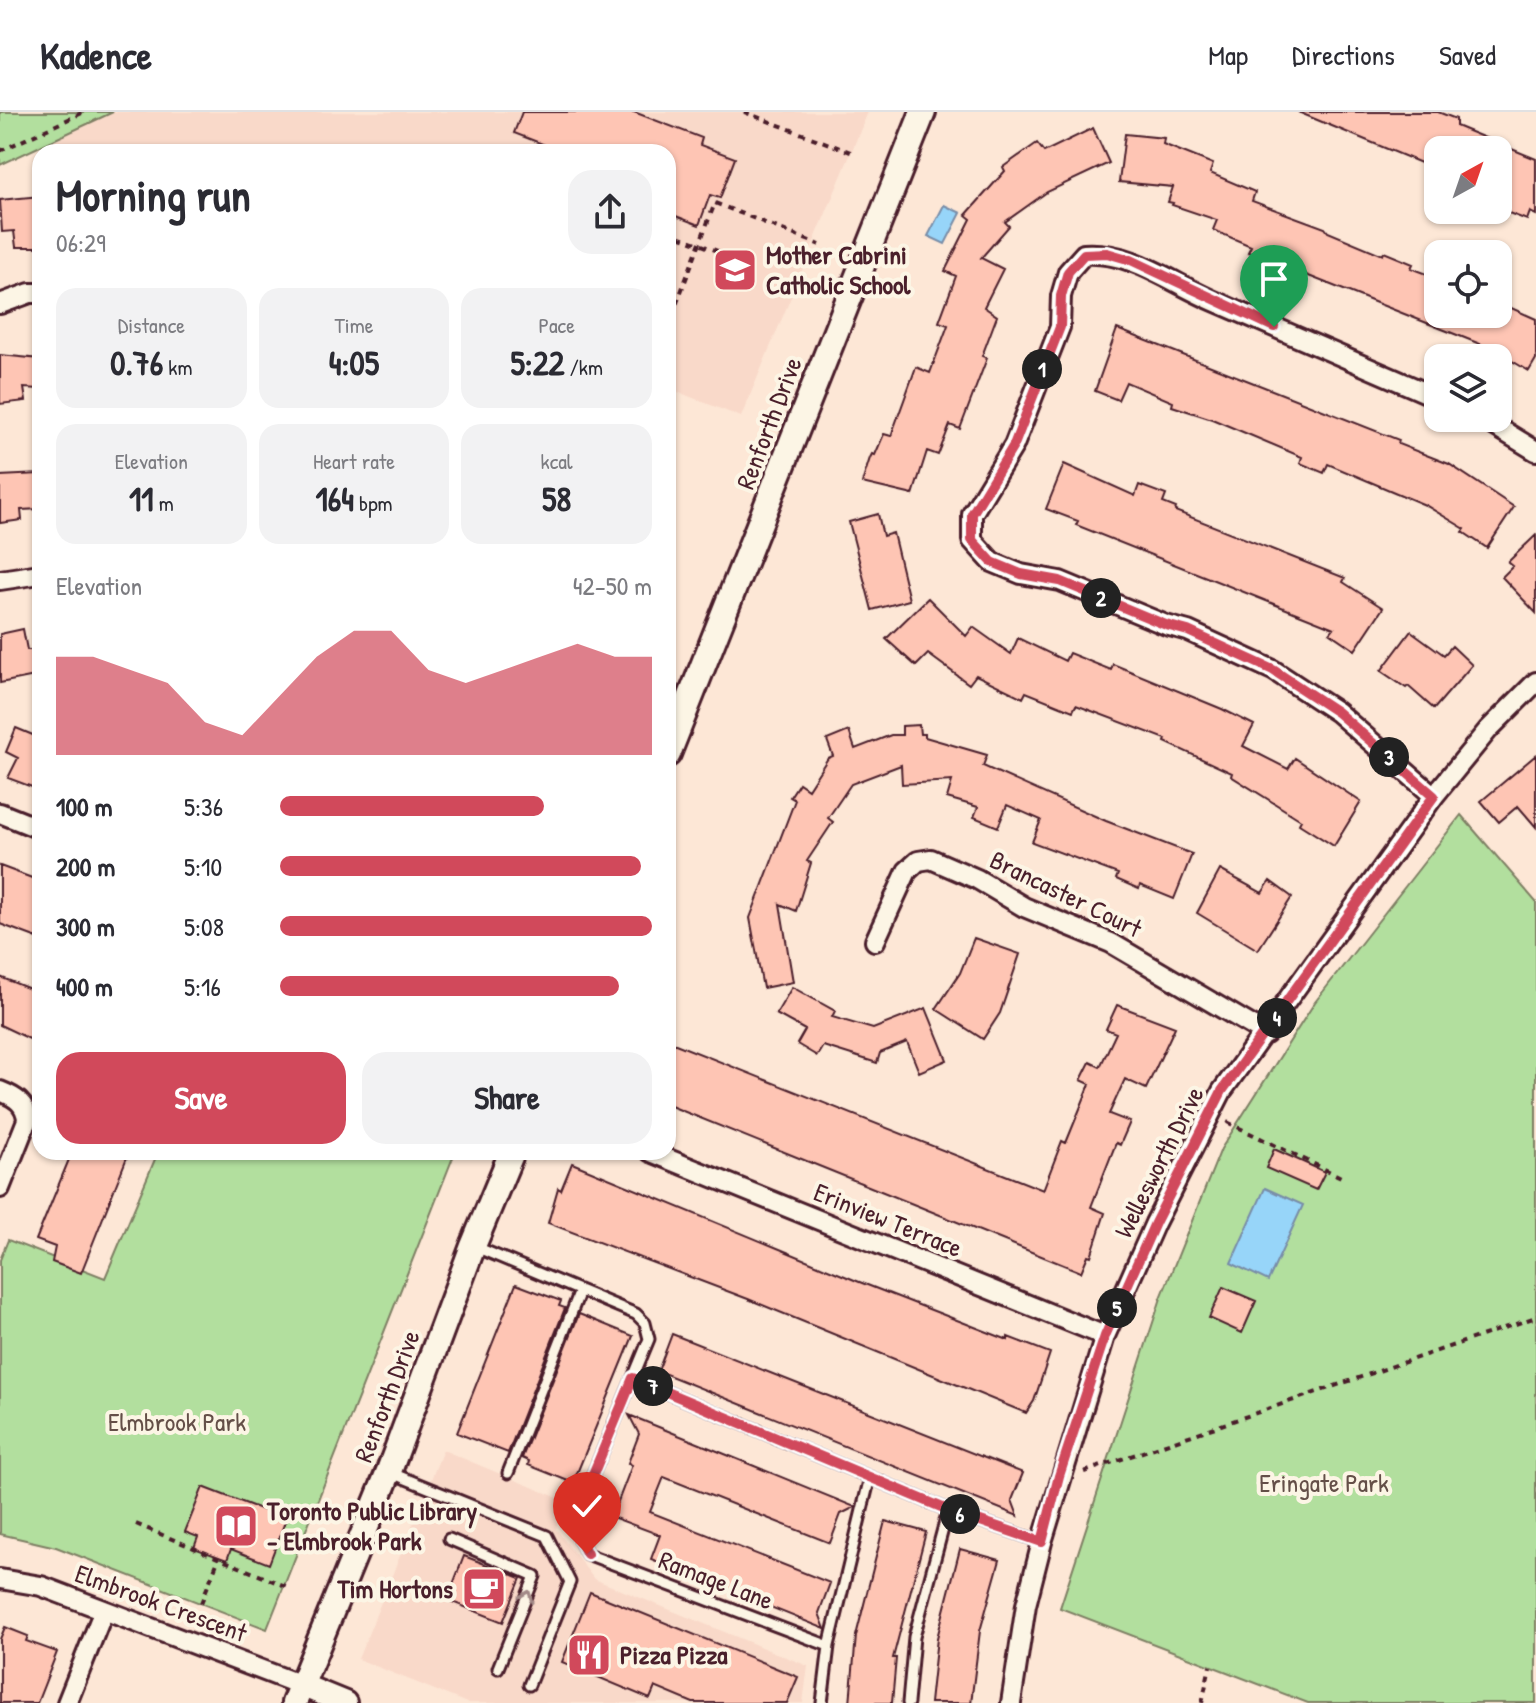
<!DOCTYPE html>
<html lang="en">
<head>
<meta charset="utf-8">
<style>
  :root { --surface:#fff; --page:#f2f2f3; --text:#2b2b33; --muted:#7c7c81; --line:#e1e1e2; --accent:#d1495b }
  body { margin:0; font-family:"Patrick Hand",sans-serif; background:var(--page); color:var(--text); height:100vh; display:flex; flex-direction:column; font-size:30px; white-space:nowrap }
  * { box-sizing:border-box; margin:0 }
  p { font-size:26px; color:var(--muted) }
  .icon { flex:none; width:44px; height:44px; fill:none; stroke:currentColor; stroke-width:2; stroke-linecap:round; stroke-linejoin:round }
  .map { position:relative; flex:1; overflow:hidden }
  .side { position:absolute; left:32px; top:32px; width:644px; height:1016px; display:flex; flex-direction:column; background:var(--surface); border-radius:24px; box-shadow:0 2px 6px #0004 }
  .side>* { flex:none }
  .needle { width:52px; rotate:40deg }
  .controls { position:absolute; left:1424px; top:24px; display:grid; gap:16px }
  .controls a { display:grid; place-items:center; width:88px; height:88px; border-radius:16px; background:var(--surface); box-shadow:0 2px 6px #0004; font-size:40px }
  .pin { position:absolute; display:grid; place-items:center; width:68px; height:68px; color:#fff; margin:-82px -34px; border-radius:50% 50% 50% 0; rotate:-45deg; box-shadow:0 0 8px #0007 }
  .pin .icon { rotate:45deg }
  .km { position:absolute; width:40px; height:40px; margin:-20px; border-radius:50%; background:#222; color:#fff; font-size:22px; line-height:40px; text-align:center }
  .round { display:grid; place-items:center; flex:none; width:84px; height:84px; border-radius:24px; background:var(--page) }
  .overview { display:flex; align-items:center; justify-content:space-between; height:136px; padding:0 24px }
  h1 { font-size:44px; font-weight:800; line-height:60px }
  .figures { display:grid; grid-template-columns:repeat(3,1fr); gap:12px; height:136px; padding:8px 24px }
  .figures div { display:grid; align-content:center; border-radius:20px; background:var(--page); text-align:center }
  .figures b { font-size:34px; font-weight:800 }
  .figures small { font-size:22px; font-weight:400 }
  .figures p { font-size:22px }
  .chart { height:224px; padding:16px 24px }
  .chart p { display:flex; justify-content:space-between }
  .chart svg { width:100%; height:144px; margin-top:8px; fill:var(--accent); opacity:.7 }
  .cta { display:flex; gap:16px; margin-top:auto; padding:16px 24px }
  .cta a { flex:1; height:92px; border-radius:24px; background:var(--accent); color:#fff; font-size:32px; font-weight:800; line-height:92px; text-align:center }
  .cta a+a { background:var(--page); color:var(--text) }
  ul { padding:0 24px; list-style:none; font-size:26px }
  li { display:grid; grid-template-columns:128px 96px 1fr; align-items:center; height:60px }
  li i { height:20px; border-radius:10px; background:var(--accent) }
  header { display:flex; align-items:center; gap:48px; box-sizing:border-box; height:112px; padding:0 40px; background:var(--surface); border-bottom:2px solid var(--line) }
  header strong { font-size:38px }
  nav { display:flex; gap:44px; margin-inline-start:auto; font-size:28px }
  .map>svg:first-child { display:block }
  .built { fill:#f9d9c9 }
  .green { fill:#b2df9e; stroke:#7e7f64; stroke-width:2 }
  .water { fill:#97d5f9; stroke:#788ca7; stroke-width:2 }
  .building { fill:#fec5b4; stroke:#4a1f2b; stroke-width:2 }
  .lines { fill:none; stroke-linecap:round; stroke-linejoin:round }
  .service-casing { stroke:#4a1f2b; stroke-width:15 }
  .minor-casing { stroke:#4a1f2b; stroke-width:24 }
  .tertiary-casing { stroke:#4a1f2b; stroke-width:28 }
  .secondary-casing { stroke:#4a1f2b; stroke-width:30 }
  .path { stroke:#4a1f2b; stroke-width:4; stroke-dasharray:6 6; stroke-linecap:butt }
  .service { stroke:#fcf5e5; stroke-width:9 }
  .minor { stroke:#fcf5e5; stroke-width:18 }
  .tertiary { stroke:#fcf5e5; stroke-width:22 }
  .secondary { stroke:#fcf5e5; stroke-width:24 }
  .oneway { stroke:#a38a88 }
  .route-casing { stroke:#fff; stroke-width:16 }
  .route { stroke:#d1495b; stroke-width:10 }
  .labels { text-anchor:middle; stroke-width:8; stroke-linejoin:round; paint-order:stroke }
  .poi-label { font-size:26px; font-weight:bold; fill:#4a1f2b; stroke:#fcf5e5; text-anchor:start }
  .street-label { font-size:26px; fill:#4a1f2b; stroke:#fcf5e5 }
  .park-label { font-size:26px; fill:#644f48; stroke:#fcf5e5 }
</style>
</head>
<body>
<header>
<strong>Kadence</strong>
<nav><a>Map</a><a>Directions</a><a>Saved</a></nav>
</header>
<div class="map">
<svg width="1536" height="1591" viewBox="0 0 1536 1591">
  <rect width="100%" height="100%" fill="#fde7d6"/>
  <filter id="ink" filterUnits="userSpaceOnUse"><feTurbulence type="fractalNoise" baseFrequency=".0125" numOctaves="2"/><feDisplacementMap in="SourceGraphic" scale="16" xChannelSelector="R" yChannelSelector="G"/><feConvolveMatrix kernelMatrix="1 2 1 2 8 2 1 2 1" color-interpolation-filters="sRGB"/></filter>
  <g filter="url(#ink)">
    <!-- built -->
    <path class="built" d="M 113,0 L 868,0 L 741,305 L 668,276 L 668,40 L 69,40 L 47,31 Z
      M 443,1338 L 563,1388 L 556,1417 L 594,1467 L 808,1554 L 803,1591 L 467,1591 L 358,1547 Z"/>
    <!-- green -->
    <path class="green" d="M 0,0 L 113,0 L 0,53 Z
      M 1461,703 L 1536,790 L 1536,1591 L 1308,1591 L 1060,1496 L 1161,1186 L 1221,1037 L 1315,890 Z
      M 158,1040 L 455,1040 L 267,1517 L 56,1435 L 0,1422 L 0,1148 L 8,1128 L 105,1166 Z"/>
    <!-- water -->
    <path class="water" d="M 944,93 L 961,101 L 945,132 L 928,124 Z
      M 1265,1076 L 1303,1093 L 1268,1169 L 1231,1151 Z"/>
    <!-- building -->
    <path class="building" d="M 522,0 L 634,0 L 702,26 L 700,33 L 735,46 L 720,86 L 710,83 L 699,113 L 668,101 L 668,40 L 563,40 L 514,21 Z
      M 1298,0 L 1438,0 L 1456,7 L 1456,14 L 1536,47 L 1536,103 L 1530,100 L 1527,108 L 1498,97 L 1498,38 L 1438,38 L 1438,58 Z
      M 1093,16 L 1109,51 L 1047,80 L 1005,110 L 1009,114 L 981,146 L 1003,157 L 984,195 L 997,204 L 982,244 L 987,246 L 960,317 L 950,313 L 938,343 L 927,339 L 913,383 L 862,371 L 870,346 L 872,342 L 875,343 L 884,322 L 891,324 L 916,255 L 930,261 L 948,213 L 939,210 L 956,164 L 945,159 L 971,107 L 966,103 L 1005,59 L 1003,55 L 1037,31 L 1044,40 Z
      M 1125,22 L 1164,26 L 1163,32 L 1213,52 L 1210,61 L 1255,80 L 1252,89 L 1325,116 L 1328,120 L 1383,143 L 1384,140 L 1413,152 L 1411,156 L 1438,166 L 1438,202 L 1498,202 L 1498,190 L 1536,207 L 1536,247 L 1529,259 L 1490,236 L 1248,140 L 1251,134 L 1213,118 L 1217,108 L 1172,93 L 1173,91 L 1168,90 L 1173,75 L 1119,70 Z
      M 40,84 L 40,135 L 16,135 L 14,119 L 2,120 L 0,88 Z
      M 1117,217 L 1399,328 L 1398,332 L 1449,352 L 1514,395 L 1487,436 L 1463,420 L 1465,417 L 1425,393 L 1328,352 L 1324,361 L 1300,351 L 1302,345 L 1212,307 L 1172,294 L 1173,290 L 1126,270 L 1118,288 L 1095,279 Z
      M 0,243 L 40,247 L 40,277 L 24,276 L 26,289 L 0,292 Z
      M 1064,352 L 1135,384 L 1139,373 L 1166,383 L 1163,391 L 1176,396 L 1175,399 L 1345,466 L 1343,470 L 1383,496 L 1355,538 L 1330,521 L 1334,516 L 1076,413 L 1078,409 L 1046,397 Z
      M 40,362 L 40,397 L 21,398 L 22,408 L 0,411 L 0,364 Z
      M 878,402 L 883,424 L 893,421 L 909,488 L 872,498 L 849,410 Z
      M 1536,423 L 1536,501 L 1502,465 L 1513,454 L 1508,450 Z
      M 928,486 L 966,524 L 973,515 L 1011,542 L 1018,526 L 1065,549 L 1069,541 L 1111,558 L 1113,552 L 1222,597 L 1254,613 L 1243,634 L 1288,657 L 1295,646 L 1361,690 L 1334,734 L 1299,712 L 1301,708 L 1231,664 L 1232,661 L 1165,630 L 1166,627 L 1076,593 L 1073,599 L 1026,580 L 1023,586 L 976,563 L 969,572 L 928,542 L 916,554 L 886,527 Z
      M 23,517 L 27,538 L 40,538 L 40,563 L 0,571 L 0,522 Z
      M 1411,519 L 1444,543 L 1452,534 L 1472,553 L 1434,597 L 1408,574 L 1406,576 L 1381,559 Z
      M 919,613 L 920,622 L 925,622 L 925,625 L 987,643 L 983,654 L 1106,709 L 1192,742 L 1174,787 L 1140,773 L 1139,777 L 1116,767 L 1118,762 L 1032,730 L 1041,708 L 1007,693 L 998,715 L 974,705 L 978,695 L 947,686 L 952,669 L 902,672 L 901,653 L 851,672 L 828,706 L 833,710 L 807,749 L 811,751 L 796,799 L 780,792 L 793,870 L 763,876 L 750,806 L 795,688 L 790,685 L 799,671 L 808,677 L 828,646 L 833,644 L 827,628 L 849,619 L 855,637 L 891,623 L 902,623 L 902,614 Z
      M 16,616 L 40,626 L 40,678 L 8,666 L 18,646 L 6,640 Z
      M 1536,643 L 1536,715 L 1518,694 L 1499,710 L 1481,689 Z
      M 0,754 L 40,769 L 40,827 L 0,812 Z
      M 1220,758 L 1262,781 L 1270,769 L 1292,785 L 1258,838 L 1197,801 Z
      M 974,826 L 1020,842 L 1000,901 L 983,927 L 936,897 L 960,861 Z
      M 0,865 L 40,881 L 40,932 L 0,913 Z
      M 792,875 L 835,899 L 832,905 L 873,917 L 926,896 L 947,948 L 919,960 L 907,930 L 880,941 L 877,951 L 823,934 L 817,944 L 797,932 L 805,918 L 776,902 Z
      M 1117,893 L 1175,915 L 1146,977 L 1125,967 L 1109,1002 L 1130,1010 L 1120,1033 L 1116,1031 L 1091,1095 L 1105,1101 L 1091,1144 L 1088,1143 L 1081,1160 L 668,993 L 668,929 L 1043,1078 L 1062,1029 L 1066,1031 L 1090,972 L 1081,968 L 1090,950 L 1100,955 L 1116,921 L 1106,917 Z
      M 1274,1037 L 1325,1060 L 1316,1078 L 1266,1056 Z
      M 72,1040 L 129,1040 L 81,1161 L 52,1150 L 55,1135 L 36,1128 Z
      M 572,1051 L 857,1169 L 1008,1228 L 1008,1225 L 1050,1241 L 1034,1289 L 1026,1301 L 748,1187 L 548,1111 L 558,1076 L 561,1078 Z
      M 516,1172 L 561,1189 L 559,1194 L 565,1196 L 508,1341 L 457,1321 Z
      M 1223,1175 L 1256,1189 L 1242,1221 L 1209,1206 Z
      M 579,1202 L 633,1224 L 573,1371 L 528,1353 L 529,1349 L 522,1346 Z
      M 672,1222 L 1023,1361 L 1012,1388 L 1018,1404 L 658,1259 Z
      M 629,1303 L 855,1395 L 841,1402 L 830,1431 L 664,1365 L 650,1400 L 830,1471 L 819,1501 L 825,1517 L 651,1447 L 660,1423 L 612,1405 L 632,1353 L 628,1351 L 639,1322 Z
      M 203,1375 L 286,1407 L 269,1452 L 231,1437 L 227,1448 L 194,1436 L 198,1425 L 185,1420 Z
      M 885,1409 L 926,1420 L 893,1546 L 896,1546 L 892,1591 L 850,1591 L 856,1524 Z
      M 960,1437 L 1000,1448 L 980,1519 L 971,1591 L 930,1591 L 937,1526 Z
      M 464,1444 L 521,1466 L 503,1510 L 447,1488 Z
      M 590,1480 L 798,1565 L 787,1591 L 693,1591 L 655,1575 L 650,1587 L 562,1550 Z
      M 5,1515 L 28,1524 L 26,1529 L 57,1540 L 37,1591 L 0,1591 L 0,1527 Z"/>
    <g class="lines">
      <!-- service casing -->
      <g class="service-casing">
        <path id="service" d="M 476,1135 L 636,1202 L 645,1211 L 649,1227 L 572,1413 L 587,1442 L 829,1534
          M 633,1266 L 948,1398 L 1042,1430
          M 389,1360 L 547,1424 L 570,1470 L 529,1573
          M 508,1361 L 580,1179
          M 449,1427 L 535,1464 L 498,1556
          M 822,1591 L 829,1534 L 870,1365
          M 908,1591 L 914,1525 L 948,1398"/>
      </g>
      <!-- minor casing -->
      <g class="minor-casing">
        <path id="minor" d="M 0,192 L 30,181 L 40,181
          M 1482,306 L 1536,339
          M 0,468 L 40,462
          M 1434,684 L 1337,600 L 1273,558 L 1188,519 L 1166,513 L 1060,469 L 1021,462 L 992,450 L 972,428 L 972,402 L 1014,333 L 1060,215 L 1061,184 L 1068,160 L 1084,142 C 1132,139 1170,170 1214,189 C 1289,221 1363,254 1438,286
          M 0,701 L 40,717
          M 875,829 L 907,759 L 918,749 L 931,747 L 977,767 L 1024,795 L 1111,831 L 1266,922
          M 0,979 C 15,985 26,991 27,1008 L 0,1076
          M 651,1040 L 1105,1224
          M 0,1467 L 41,1474 L 301,1573
          M 67,1591 L 104,1498
          M 1011,1591 L 1026,1493 L 1042,1430 L 1105,1224 L 1155,1111 L 1222,979 L 1434,684 L 1488,618 L 1536,570"/>
      </g>
      <!-- tertiary casing -->
      <g class="tertiary-casing">
        <path id="tertiary" d="M 301,1573 L 345,1591"/>
      </g>
      <!-- secondary casing -->
      <g class="secondary-casing">
        <path id="secondary" d="M 668,642 L 923,0
          M 294,1591 L 389,1359 L 473,1134 L 512,1040"/>
      </g>
      <!-- path -->
      <path class="path" d="M 744,0 L 856,42
        M 0,39 L 84,0
        M 345,40 L 346,36
        M 668,120 L 749,151
        M 668,214 L 715,91 L 820,133
        M 1227,1010 L 1341,1065
        M 1084,1360 L 1536,1205
        M 136,1412 L 290,1476
        M 201,1491 L 219,1446
        M 1202,1591 L 1210,1554"/>
      <!-- service -->
      <use href="#service" class="service"/>
      <!-- minor -->
      <use href="#minor" class="minor"/>
      <!-- tertiary -->
      <use href="#tertiary" class="tertiary"/>
      <!-- secondary -->
      <use href="#secondary" class="secondary"/>
    </g>
    <!-- one-way arrows -->
    <defs><path id="oneway-chevron" d="M-2-3.5L2.5 0L-2 3.5" fill="none" stroke-width="1.6" stroke-linecap="round" stroke-linejoin="round" transform="scale(2)"/></defs>
    <use class="oneway" href="#oneway-chevron" transform="translate(527 1484) rotate(-68)"/>
  </g>
  <g class="lines" filter="url(#ink)">
    <!-- route casing -->
    <g class="route-casing">
      <path id="route" d="M 587,1442 L 572,1413 L 633,1266 L 948,1398 L 1042,1430 L 1059,1364 L 1105,1224 L 1155,1111 L 1222,979 L 1434,684 L 1337,600 L 1273,558 L 1188,519 L 1166,513 L 1060,469 L 1021,462 L 992,450 L 972,428 L 972,402 L 1014,333 L 1060,215 L 1061,184 L 1068,160 L 1084,142 L 1107,141 L 1131,148 L 1274,215"/>
    </g>
    <!-- route -->
    <use href="#route" class="route"/>
  </g>
  <!-- icons -->
  <defs>
    <g id="school-square" transform="scale(2.3)"><rect x="-9" y="-9" width="18" height="18" rx="4" fill="#d1495b" stroke="#fcf5e5"/><path d="M0-5L7-2L0 1L-7-2ZM-4 1L0 2.5L4 1V4Q0 6-4 4Z" fill="#fff"/></g>
    <g id="library-square" transform="scale(2.3)"><rect x="-9" y="-9" width="18" height="18" rx="4" fill="#d1495b" stroke="#fcf5e5"/><path d="M-6-4Q-3-5.5-.7-3.5V5Q-3 3-6 4ZM6-4Q3-5.5 .7-3.5V5Q3 3 6 4Z" fill="#fff"/></g>
    <g id="cafe-square" transform="scale(2.3)"><rect x="-9" y="-9" width="18" height="18" rx="4" fill="#d1495b" stroke="#fcf5e5"/><path d="M-5.5-4.5H6V0H3Q3 3.5 0 3.5H-2.5Q-5.5 3.5-5.5 0ZM3-3.2v2h1.7v-2ZM-6 4.5H4V6H-6Z" fill="#fff"/></g>
    <g id="restaurant-square" transform="scale(2.3)"><rect x="-9" y="-9" width="18" height="18" rx="4" fill="#d1495b" stroke="#fcf5e5"/><path d="M-5-6h1v4h1v-4h1v4h1v-4h1v5L-1.5 .5V6h-2V.5L-5-1ZM5-6V6H3V1.5H1.5Q1.5-4 5-6Z" fill="#fff"/></g>
  </defs>
  <g fill-rule="evenodd">
    <use href="#school-square" x="735" y="158"/>
    <use href="#library-square" x="236" y="1414"/>
    <use href="#cafe-square" x="484" y="1477"/>
    <use href="#restaurant-square" x="589" y="1543"/>
  </g>
  <g class="labels">
    <!-- poi labels -->
    <g class="poi-label">
      <text x="766" y="152">Mother Cabrini<tspan x="766" dy="30">Catholic School</tspan></text>
      <text x="267" y="1408">Toronto Public Library<tspan x="267" dy="30">- Elmbrook Park</tspan></text>
      <text x="453" y="1486" text-anchor="end">Tim Hortons</text>
      <text x="620" y="1552">Pizza Pizza</text>
    </g>
    <!-- street labels -->
    <g class="street-label">
      <text transform="translate(769 311) rotate(-69)" y="9">Renforth Drive</text>
      <text transform="translate(1066 782) rotate(26)" y="9">Brancaster Court</text>
      <text transform="translate(1159 1050) rotate(-63)" y="9">Wellesworth Drive</text>
      <text transform="translate(888 1108) rotate(22)" y="9">Erinview Terrace</text>
      <text transform="translate(387 1284) rotate(-69)" y="9">Renforth Drive</text>
      <text transform="translate(716 1468) rotate(21)" y="9">Ramage Lane</text>
      <text transform="translate(161 1491) rotate(20)" y="9">Elmbrook Crescent</text>
    </g>
    <!-- park labels -->
    <g class="park-label">
      <text x="177" y="1319">Elmbrook Park</text>
      <text x="1324" y="1380">Eringate Park</text>
    </g>
  </g>
</svg>
<div class="controls">
<a><svg class="needle" viewBox="-14 -14 28 28"><path d="M0-13l5 13h-10z" fill="#e53935"/><path d="M0 13l5-13h-10z" fill="#7c7c81"/></svg></a>
<a><svg class="icon" aria-label="locate" viewBox="0 0 24 24"><circle cx="12" cy="12" r="6"/><path d="M12 2v4M12 18v4M2 12h4M18 12h4"/></svg></a>
<a><svg class="icon" aria-label="layers" viewBox="0 0 24 24"><path d="M12 4l9 5-9 5-9-5zM3 14l9 5 9-5"/></svg></a>
</div>
<div class="pin" style="left:1274px;top:215px;background:#1e9e55"><svg class="icon" aria-label="arrive" viewBox="0 0 24 24"><path d="M6 21V4h12l-3 4 3 4H6"/></svg></div>
<div class="pin" style="left:587px;top:1442px;background:#d93025"><svg class="icon" aria-label="check" viewBox="0 0 24 24"><path d="M5 12l5 5 9-10"/></svg></div>
<b class="km" style="left:1042px;top:257px">1</b>
<b class="km" style="left:1101px;top:486px">2</b>
<b class="km" style="left:1389px;top:645px">3</b>
<b class="km" style="left:1277px;top:906px">4</b>
<b class="km" style="left:1117px;top:1196px">5</b>
<b class="km" style="left:960px;top:1402px">6</b>
<b class="km" style="left:653px;top:1274px">7</b>
<section class="side">
<div class="overview"><div><h1>Morning run</h1><p>06:29</p></div><a class="round"><svg class="icon" aria-label="share" viewBox="0 0 24 24"><path d="M12 15V3M7 8l5-5 5 5M5 13v7h14v-7"/></svg></a></div>
<div class="figures">
<div><p>Distance</p><b>0.76<small> km</small></b></div>
<div><p>Time</p><b>4:05</b></div>
<div><p>Pace</p><b>5:22<small> /km</small></b></div>
</div>
<div class="figures">
<div><p>Elevation</p><b>11<small> m</small></b></div>
<div><p>Heart rate</p><b>164<small> bpm</small></b></div>
<div><p>kcal</p><b>58</b></div>
</div>
<div class="chart"><p><span>Elevation</span>42–50 m</p>
<svg viewBox="0 0 160 44" preserveAspectRatio="none"><path d="M0 44V14L10 14L20 18L30 22L40 34L50 38L60 26L70 14L80 6L90 6L100 18L110 22L120 18L130 14L140 10L150 14L160 14V44z"/></svg>
</div>
<ul>
<li><b>100 m</b>5:36<i style="width:71%"></i></li>
<li><b>200 m</b>5:10<i style="width:97%"></i></li>
<li><b>300 m</b>5:08<i style="width:100%"></i></li>
<li><b>400 m</b>5:16<i style="width:91%"></i></li>
</ul>
<div class="cta"><a>Save</a><a>Share</a></div>
</section>
</div>
</body>
</html>
